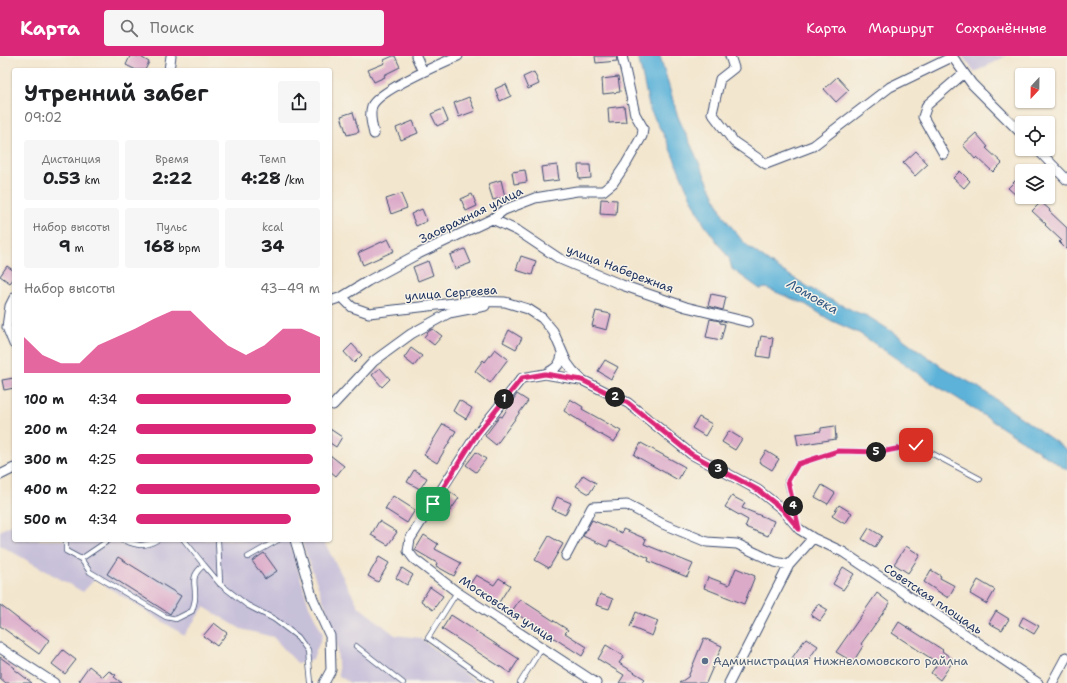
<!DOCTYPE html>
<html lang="ru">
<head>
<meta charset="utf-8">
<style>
  :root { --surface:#fff; --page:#f6f6f6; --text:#202124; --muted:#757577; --accent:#db2777 }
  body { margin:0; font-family:"Shantell Sans",sans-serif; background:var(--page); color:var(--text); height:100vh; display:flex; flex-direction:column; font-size:15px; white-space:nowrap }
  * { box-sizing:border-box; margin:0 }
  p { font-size:13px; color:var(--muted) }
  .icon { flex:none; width:22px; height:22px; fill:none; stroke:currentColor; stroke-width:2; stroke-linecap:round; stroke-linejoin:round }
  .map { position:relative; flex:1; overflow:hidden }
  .details { position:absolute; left:12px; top:12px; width:320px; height:474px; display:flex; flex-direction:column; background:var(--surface); border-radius:4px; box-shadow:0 1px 3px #0004 }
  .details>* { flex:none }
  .needle { width:26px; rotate:202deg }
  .buttons { position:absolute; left:1015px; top:12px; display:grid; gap:8px }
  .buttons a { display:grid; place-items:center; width:40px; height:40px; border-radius:4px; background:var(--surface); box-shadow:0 1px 3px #0004; font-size:20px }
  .pin { position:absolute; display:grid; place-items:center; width:34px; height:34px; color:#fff; margin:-17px; border-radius:8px; box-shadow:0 2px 6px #0006 }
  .km { position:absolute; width:20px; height:20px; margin:-10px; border-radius:50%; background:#222; color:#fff; font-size:11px; line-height:20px; text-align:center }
  .round { display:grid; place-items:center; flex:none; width:42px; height:42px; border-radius:4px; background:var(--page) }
  .summary { display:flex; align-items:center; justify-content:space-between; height:68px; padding:0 12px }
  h1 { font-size:22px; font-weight:700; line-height:30px }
  .figures { display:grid; grid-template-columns:repeat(3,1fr); gap:6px; height:68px; padding:4px 12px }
  .figures div { display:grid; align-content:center; border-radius:4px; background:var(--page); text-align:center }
  .figures b { font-size:17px; font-weight:700 }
  .figures small { font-size:11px; font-weight:400 }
  .figures p { font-size:11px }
  .chart { height:112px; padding:8px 12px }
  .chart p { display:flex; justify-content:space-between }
  .chart svg { width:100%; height:72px; margin-top:4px; fill:var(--accent); opacity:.7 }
  ul { padding:0 12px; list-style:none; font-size:13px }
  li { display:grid; grid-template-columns:64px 48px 1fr; align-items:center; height:30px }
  li i { height:10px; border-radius:5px; background:var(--accent) }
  header { display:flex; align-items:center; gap:24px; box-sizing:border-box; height:56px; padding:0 20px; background:var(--accent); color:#fff }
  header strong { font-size:19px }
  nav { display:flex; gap:22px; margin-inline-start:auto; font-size:14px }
  .search { width:280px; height:36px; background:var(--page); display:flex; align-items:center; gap:10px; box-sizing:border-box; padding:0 14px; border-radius:4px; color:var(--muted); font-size:15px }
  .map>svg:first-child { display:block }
  .industrial { fill:#c7c0d9 }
  .water { fill:#5cb2d9; stroke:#3c709c }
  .building { fill:#dcaac9 }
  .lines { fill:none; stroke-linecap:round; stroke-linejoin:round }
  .lane-casing { stroke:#3b4a6f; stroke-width:6 }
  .street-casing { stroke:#3b4a6f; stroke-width:11 }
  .lane { stroke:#fff; stroke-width:4.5 }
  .street { stroke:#fff; stroke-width:9 }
  .route-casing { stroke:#fff; stroke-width:8 }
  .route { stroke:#db2777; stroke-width:5 }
  .service-dot { fill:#5c6f8a; stroke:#f7f3e8; stroke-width:1.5 }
  .labels { text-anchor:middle; stroke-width:3; stroke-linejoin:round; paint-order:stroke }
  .street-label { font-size:12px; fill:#1b2f5e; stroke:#f7f3e8 }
  .service-label { font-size:12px; fill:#4e5e75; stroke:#f7f3e8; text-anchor:start }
  .water-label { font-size:13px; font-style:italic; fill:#2e5683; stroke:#f7f3e8 }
</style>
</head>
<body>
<header>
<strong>Карта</strong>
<div class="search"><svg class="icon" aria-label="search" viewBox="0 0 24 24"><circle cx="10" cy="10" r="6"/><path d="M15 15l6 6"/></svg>Поиск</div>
<nav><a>Карта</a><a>Маршрут</a><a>Сохранённые</a></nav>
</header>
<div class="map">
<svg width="1067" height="627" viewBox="0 0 1067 627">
  <rect width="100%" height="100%" fill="#f7f3e8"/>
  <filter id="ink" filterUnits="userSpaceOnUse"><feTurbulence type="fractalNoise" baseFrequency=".025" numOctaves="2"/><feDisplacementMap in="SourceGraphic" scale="8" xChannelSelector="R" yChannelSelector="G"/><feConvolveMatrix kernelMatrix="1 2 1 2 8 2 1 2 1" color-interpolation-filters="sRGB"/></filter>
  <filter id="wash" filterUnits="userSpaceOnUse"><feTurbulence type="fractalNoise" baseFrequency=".012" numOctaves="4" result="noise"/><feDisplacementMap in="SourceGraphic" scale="16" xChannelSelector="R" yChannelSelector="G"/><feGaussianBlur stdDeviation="0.9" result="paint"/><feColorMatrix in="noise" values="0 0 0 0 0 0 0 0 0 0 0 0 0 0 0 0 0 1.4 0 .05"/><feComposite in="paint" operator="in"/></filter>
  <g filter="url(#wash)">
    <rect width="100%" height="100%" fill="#f3e6ce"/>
    <!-- industrial -->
    <path class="industrial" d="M 962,0 L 1006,0 L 975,16 Z
      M 14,467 L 14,484 L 289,484 L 309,550 L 323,578 L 313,603 L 298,608 L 273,581 L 241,573 L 204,551 L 184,579 L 95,523 L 83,536 L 0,489 L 0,475 Z
      M 301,484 L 323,484 L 359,551 L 395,579 L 420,582 L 477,627 L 350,627 L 339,620 L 336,579 Z"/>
    <!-- water -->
    <path class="water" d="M 638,0 L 660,0 L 678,61 L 724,161 L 740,182 L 750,192 L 776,211 L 823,240 L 856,256 L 867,260 L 896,278 L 942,311 L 978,331 L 1067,394 L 1067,414 L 957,342 L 932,327 L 859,277 L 830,264 L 805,248 L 766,232 L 760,233 L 732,213 L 729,202 L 704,168 L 686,131 L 666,83 L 650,54 Z"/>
    <g id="blocks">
      <!-- building -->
      <path class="building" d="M 130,0 L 139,0 L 149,6 L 145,14 L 136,14 L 126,9 Z
        M 393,0 L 395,0 L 400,11 L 384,19 L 385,21 L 374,26 L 368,14 L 385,7 L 384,4 Z
        M 595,0 L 616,0 L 617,5 L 596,7 Z
        M 534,16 L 539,28 L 528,33 L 523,21 Z
        M 618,21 L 620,36 L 603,38 L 602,23 Z
        M 837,21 L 849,34 L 836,46 L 824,33 Z
        M 506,28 L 511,40 L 500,45 L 495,33 Z
        M 469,41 L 475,55 L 459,61 L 454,47 Z
        M 624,50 L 626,66 L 609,67 L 608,52 Z
        M 443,53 L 448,65 L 437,70 L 431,58 Z
        M 353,56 L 359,76 L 347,79 L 341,60 Z
        M 413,65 L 418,77 L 401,84 L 396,72 Z
        M 976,77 L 988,91 L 986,92 L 1002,107 L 993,116 L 977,101 L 975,103 L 963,89 Z
        M 916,95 L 928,108 L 915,120 L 903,107 Z
        M 557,109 L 559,124 L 543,126 L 541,111 Z
        M 578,109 L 590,109 L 591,122 L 579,123 Z
        M 525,114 L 527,126 L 514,128 L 512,116 Z
        M 960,115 L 970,125 L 964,132 L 953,122 Z
        M 1017,123 L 1022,128 L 1022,135 L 1017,140 L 1008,132 Z
        M 501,124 L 505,141 L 493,144 L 488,128 Z
        M 401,138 L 407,152 L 391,158 L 386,143 Z
        M 472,138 L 477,150 L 466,155 L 461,143 Z
        M 601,143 L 617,144 L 616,159 L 600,158 Z
        M 1041,146 L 1050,154 L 1049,155 L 1067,172 L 1067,194 L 1059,186 L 1061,184 L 1045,169 L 1046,168 L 1032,155 Z
        M 422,153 L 427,165 L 416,170 L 411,158 Z
        M 388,183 L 394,195 L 363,209 L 358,197 Z
        M 465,193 L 471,207 L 455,213 L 450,199 Z
        M 521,200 L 536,205 L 532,219 L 516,214 Z
        M 428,205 L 433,219 L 418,225 L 413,211 Z
        M 7,210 L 14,215 L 14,222 L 10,227 L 0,220 Z
        M 711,238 L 726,241 L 723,254 L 708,250 Z
        M 596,255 L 611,258 L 607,274 L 592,270 Z
        M 710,263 L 720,265 L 720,267 L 725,268 L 721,284 L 706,281 Z
        M 433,273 L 442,280 L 434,289 L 424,281 L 429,275 Z
        M 509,274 L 522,282 L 516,293 L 503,286 Z
        M 761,280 L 773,282 L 770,302 L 757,300 Z
        M 352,288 L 362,299 L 354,307 L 344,296 Z
        M 411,292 L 422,300 L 414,310 L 404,302 Z
        M 495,293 L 508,303 L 490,327 L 475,315 L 483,304 L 485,306 Z
        M 605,304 L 618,311 L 611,323 L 598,315 Z
        M 380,312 L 390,323 L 382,331 L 372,319 Z
        M 14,322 L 14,332 L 4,334 L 2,324 Z
        M 517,338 L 528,345 L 496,389 L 485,380 L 500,360 L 502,361 Z
        M 570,343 L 583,351 L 582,353 L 621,375 L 614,386 L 584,369 L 585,368 L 564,355 Z
        M 459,344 L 472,352 L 466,363 L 453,355 Z
        M 699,361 L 712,368 L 705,380 L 692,372 Z
        M 443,368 L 456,375 L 437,407 L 424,399 Z
        M 835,370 L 836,383 L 798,389 L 796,378 L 821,375 L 821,372 Z
        M 330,373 L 342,381 L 336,391 L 330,387 Z
        M 729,375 L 742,383 L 735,394 L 722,386 Z
        M 641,387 L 685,411 L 678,424 L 634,399 Z
        M 766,395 L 779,403 L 772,414 L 759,406 Z
        M 476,396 L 486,403 L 476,416 L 466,409 Z
        M 330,399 L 344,410 L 336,420 L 330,415 Z
        M 414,414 L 427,422 L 420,433 L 407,426 Z
        M 583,419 L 596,427 L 589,438 L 576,430 Z
        M 822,429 L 835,437 L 828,448 L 815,441 Z
        M 449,435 L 459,442 L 450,455 L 440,448 Z
        M 393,440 L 415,454 L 407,467 L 385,453 Z
        M 732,440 L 745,447 L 742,452 L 774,465 L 768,480 L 745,471 L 748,464 L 725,451 Z
        M 557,441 L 571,447 L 565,459 L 552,453 Z
        M 839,449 L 852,457 L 845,468 L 832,460 Z
        M 592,464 L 622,477 L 623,473 L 646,483 L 644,488 L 693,508 L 687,521 L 648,505 L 649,502 L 610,485 L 607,491 L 583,480 Z
        M 379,465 L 397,476 L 388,489 L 371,479 Z
        M 869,472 L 882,480 L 875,491 L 862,483 Z
        M 424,479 L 438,488 L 435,493 L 461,507 L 454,520 L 436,510 L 437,507 L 415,494 Z
        M 549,480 L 563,488 L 549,512 L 535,504 Z
        M 906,490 L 920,499 L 908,517 L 894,508 Z
        M 264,497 L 277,515 L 265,523 L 252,505 Z
        M 118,501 L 181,540 L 170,558 L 107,518 Z
        M 379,501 L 389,507 L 378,526 L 368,520 Z
        M 843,511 L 854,518 L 843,534 L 833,528 Z
        M 402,512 L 413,519 L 407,529 L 396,522 Z
        M 736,512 L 755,520 L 744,548 L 704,532 L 708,521 L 729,529 Z
        M 931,514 L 941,520 L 940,522 L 955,530 L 948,542 L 924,526 Z
        M 476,519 L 494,529 L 499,522 L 510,529 L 498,548 L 486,540 L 487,539 L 470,528 Z
        M 978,524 L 995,534 L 987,548 L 970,538 Z
        M 430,531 L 443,540 L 433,554 L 421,545 Z
        M 877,537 L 890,547 L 861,588 L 863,590 L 853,606 L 836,596 Z
        M 600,538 L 613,543 L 609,553 L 596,549 Z
        M 520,543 L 568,574 L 565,577 L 587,591 L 582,600 L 512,555 Z
        M 818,548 L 828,554 L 820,565 L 811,559 Z
        M 0,549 L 35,576 L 36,574 L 49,584 L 39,598 L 0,570 Z
        M 996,555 L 1009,563 L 1002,574 L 989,567 Z
        M 636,556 L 658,565 L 652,580 L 630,571 Z
        M 451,559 L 519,603 L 510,617 L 442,573 Z
        M 1023,561 L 1039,570 L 1034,578 L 1019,569 Z
        M 899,566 L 943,594 L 942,595 L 954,604 L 940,624 L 931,617 L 938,607 L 892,577 Z
        M 214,567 L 227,577 L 217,590 L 203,580 Z
        M 704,582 L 722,590 L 706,627 L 679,627 L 688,621 Z
        M 806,582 L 818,590 L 804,610 L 792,602 Z
        M 606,589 L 624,600 L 619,607 L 645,623 L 642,627 L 619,627 L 624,619 L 598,603 Z
        M 63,594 L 76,604 L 65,618 L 52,608 Z
        M 0,601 L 15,612 L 14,613 L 32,627 L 6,627 L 0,622 Z
        M 89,610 L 103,621 L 109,615 L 116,619 L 114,621 L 122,627 L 83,627 L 79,624 Z"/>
    </g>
  </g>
  <g filter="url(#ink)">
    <use href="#blocks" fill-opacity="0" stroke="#3b4a6f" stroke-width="1"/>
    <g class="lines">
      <!-- lane casing -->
      <g class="lane-casing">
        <path id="lane" d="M 798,469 L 787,425 L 798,408 L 838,395 L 881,396 L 916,389 L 980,423
          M 66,484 L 66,495 L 81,503 L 90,516 L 166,561 L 176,563 L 192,555 C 193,551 195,546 195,542 C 196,526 189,521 204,509
          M 122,484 C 136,489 144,492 157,484
          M 184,484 L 204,509 L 220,528 L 247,549 L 274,563 L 298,581 L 308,595 L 311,627
          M 218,484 L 220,528
          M 248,501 L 278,484
          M 81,503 L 109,484
          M 457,536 L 428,582 L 491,627
          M 356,590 L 403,627
          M 520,627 L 542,591"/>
      </g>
      <!-- street casing -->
      <g class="street-casing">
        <path id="street" d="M 416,0 L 423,16
          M 730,0 L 734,12 L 720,23 L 712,57 L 734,86 L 766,108 L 813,90 L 890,31 L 952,1
          M 952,0 L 972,28 L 1022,78
          M 169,14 L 171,0
          M 374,78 C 372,69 369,59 372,50 C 378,35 442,7 458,0
          M 1037,93 L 1067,124
          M 944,98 L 923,61 L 927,49 L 964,17
          M 492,163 L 518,175 L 560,203 L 622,229 L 686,251 L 748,266
          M 342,241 L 352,251 L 369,257 L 471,245 L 505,246 L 528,253 L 542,262 L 553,275 L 567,307 L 573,315 L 582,324 L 628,347 L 691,398 L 758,434 L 782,453 L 799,473 L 813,482 L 843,496 L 1038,627
          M 14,242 L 10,250 L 7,271 L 14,288
          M 330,245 L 342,241 L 368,225 L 416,199 L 492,163 L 504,154 L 535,142 L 577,135 L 603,135 L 613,127 L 626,108 L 642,80 L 643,72 L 635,58 L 622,0
          M 545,318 C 555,313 561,309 562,298
          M 580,324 L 545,318 L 522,322 L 477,378 L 410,483 L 408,495 L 414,503 L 457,536 L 596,627
          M 333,349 L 374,305 L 411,278 L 449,257 L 485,250
          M 0,419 L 14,412
          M 295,484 L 313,543 L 330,580 L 331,614 L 324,627
          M 566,500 L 592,451 L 627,449 L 663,468 L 707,486 L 737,488 L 775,506 L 789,509 L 813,482
          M 0,592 L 54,627
          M 729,627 L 789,509
          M 1052,627 L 1066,601"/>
      </g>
      <!-- lane -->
      <use href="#lane" class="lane"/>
      <!-- street -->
      <use href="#street" class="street"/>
    </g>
  </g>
  <g class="lines" filter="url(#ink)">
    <!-- route casing -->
    <g class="route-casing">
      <path id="route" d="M 433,448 L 477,378 L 522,322 L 545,318 L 582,324 L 628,347 L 691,398 L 758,434 L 782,453 L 799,473 L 788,425 L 798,408 L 838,395 L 881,396 L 916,389"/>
    </g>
    <!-- route -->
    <use href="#route" class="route"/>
  </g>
  <!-- markers -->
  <circle class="service-dot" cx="705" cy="605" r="4"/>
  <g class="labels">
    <!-- street labels -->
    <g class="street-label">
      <text transform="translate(471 159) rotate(-26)" y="4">Заовражная улица</text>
      <text transform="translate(620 213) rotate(21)" y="4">улица Набережная</text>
      <text transform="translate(451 237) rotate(-4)" y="4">улица Сергеева</text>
      <text transform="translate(933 543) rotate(34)" y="4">Советская площадь</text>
      <text transform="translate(507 553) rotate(33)" y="4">Московская улица</text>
    </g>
    <!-- service labels -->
    <g class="service-label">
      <text x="713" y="609">Администрация Нижнеломовского райлна</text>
    </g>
    <!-- water labels -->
    <g class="water-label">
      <text transform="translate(813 240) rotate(30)" y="5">Ломовка</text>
    </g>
  </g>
</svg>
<div class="buttons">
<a><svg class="needle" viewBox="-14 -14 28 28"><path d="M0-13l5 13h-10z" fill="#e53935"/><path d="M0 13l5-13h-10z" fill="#757577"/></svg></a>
<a><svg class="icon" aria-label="locate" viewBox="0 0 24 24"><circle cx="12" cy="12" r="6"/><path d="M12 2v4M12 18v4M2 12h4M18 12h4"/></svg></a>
<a><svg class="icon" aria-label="layers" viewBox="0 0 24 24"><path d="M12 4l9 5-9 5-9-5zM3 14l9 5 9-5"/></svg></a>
</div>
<div class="pin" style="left:433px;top:448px;background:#1e9e55"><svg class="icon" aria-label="arrive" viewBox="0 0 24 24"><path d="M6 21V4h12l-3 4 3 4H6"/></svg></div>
<div class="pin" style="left:916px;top:389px;background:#d93025"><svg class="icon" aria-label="check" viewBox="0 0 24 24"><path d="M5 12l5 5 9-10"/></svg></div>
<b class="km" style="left:504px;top:343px">1</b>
<b class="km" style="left:615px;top:341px">2</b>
<b class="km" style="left:718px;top:413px">3</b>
<b class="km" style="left:793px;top:450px">4</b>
<b class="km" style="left:876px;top:396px">5</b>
<section class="details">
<div class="summary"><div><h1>Утренний забег</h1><p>09:02</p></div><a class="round"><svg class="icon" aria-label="share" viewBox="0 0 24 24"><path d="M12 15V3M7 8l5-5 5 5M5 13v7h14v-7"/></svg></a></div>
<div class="figures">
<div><p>Дистанция</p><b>0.53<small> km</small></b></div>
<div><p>Время</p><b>2:22</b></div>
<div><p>Темп</p><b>4:28<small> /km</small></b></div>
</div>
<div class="figures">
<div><p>Набор высоты</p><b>9<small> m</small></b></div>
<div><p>Пульс</p><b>168<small> bpm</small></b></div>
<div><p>kcal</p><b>34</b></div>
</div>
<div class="chart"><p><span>Набор высоты</span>43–49 m</p>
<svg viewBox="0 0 160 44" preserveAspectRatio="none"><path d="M0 44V22L10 33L20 38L30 38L40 27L50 22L60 17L70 11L80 6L90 6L100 17L110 27L120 33L130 27L140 17L150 17L160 22V44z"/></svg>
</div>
<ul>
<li><b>100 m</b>4:34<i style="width:84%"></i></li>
<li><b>200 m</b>4:24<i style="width:98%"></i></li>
<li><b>300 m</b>4:25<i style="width:96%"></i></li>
<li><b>400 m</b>4:22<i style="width:100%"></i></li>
<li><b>500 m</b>4:34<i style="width:84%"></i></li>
</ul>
</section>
</div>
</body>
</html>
